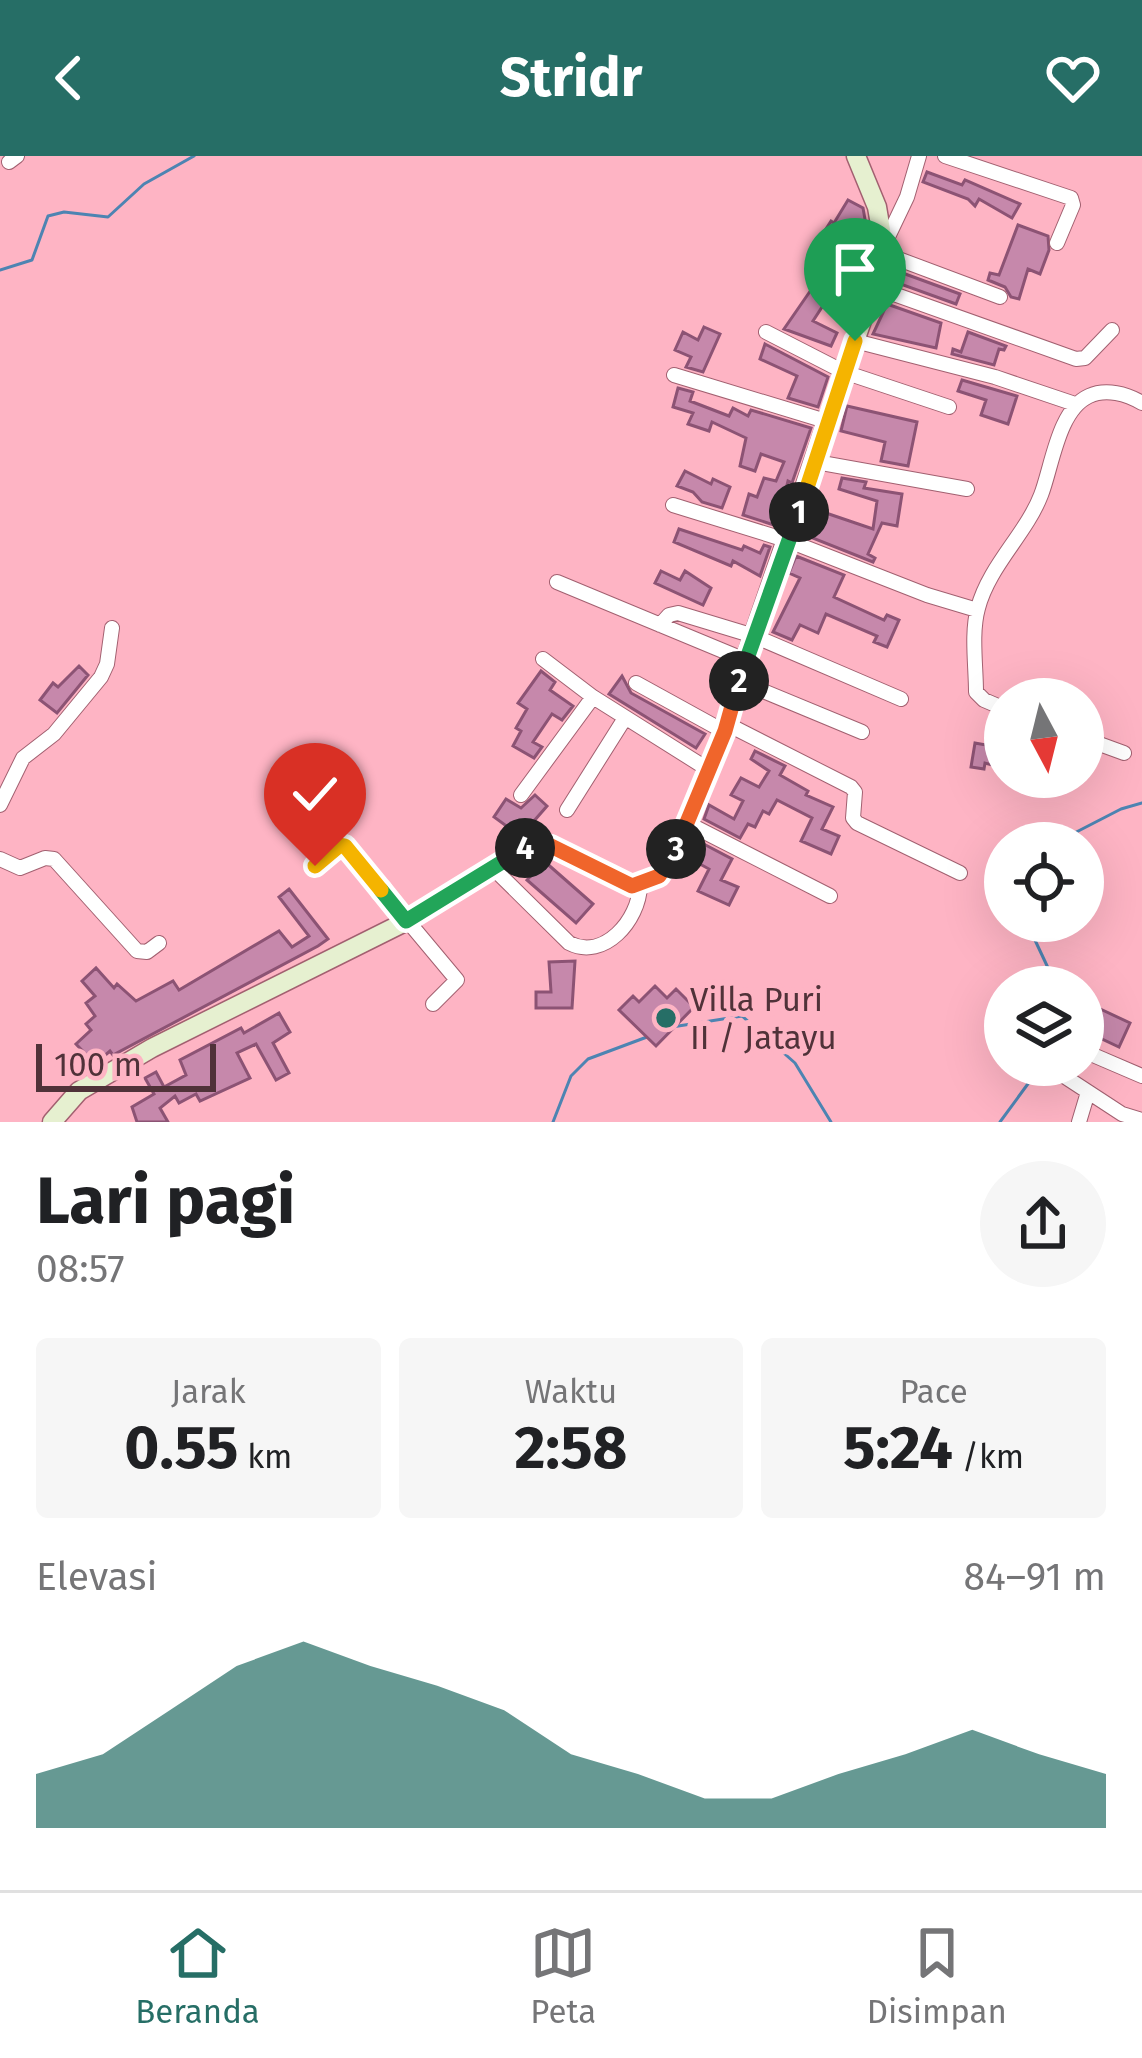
<!DOCTYPE html>
<html lang="id">
<head>
<meta charset="utf-8">
<style>
  :root { --surface:#fff; --page:#f6f6f6; --text:#202124; --muted:#757577; --line:#e0e0e0; --accent:#266e66 }
  body { margin:0; font-family:"Fira Sans",sans-serif; background:var(--page); color:var(--text); height:100vh; display:flex; flex-direction:column; font-size:45px; white-space:nowrap }
  * { box-sizing:border-box; margin:0 }
  p { font-size:39px; color:var(--muted) }
  .icon { flex:none; width:66px; height:66px; fill:none; stroke:currentColor; stroke-width:2; stroke-linecap:round; stroke-linejoin:round }
  .map { position:relative; height:966px; overflow:hidden }
  .drawer { display:flex; flex-direction:column; background:var(--surface); flex:1 }
  .drawer>* { flex:none }
  .needle { width:78px; rotate:173deg }
  .fabs { position:absolute; left:984px; top:522px; display:grid; gap:24px }
  .fabs a { display:grid; place-items:center; width:120px; height:120px; border-radius:50%; background:var(--surface); box-shadow:0 12px 48px #0002; font-size:60px }
  .scale { position:absolute; left:36px; bottom:30px; width:180px; box-sizing:border-box; padding-left:12px; border:6px solid #503239; border-top:0; font-size:33px; line-height:42px; white-space:nowrap; color:#503239; -webkit-text-stroke:9px #feb4c4; paint-order:stroke }
  .pin { position:absolute; display:grid; place-items:center; width:102px; height:102px; color:#fff; margin:-123px -51px; border-radius:50% 50% 50% 0; rotate:-45deg; box-shadow:0 0 12px #0007 }
  .pin .icon { rotate:45deg }
  .km { position:absolute; width:60px; height:60px; margin:-30px; border-radius:50%; background:#222; color:#fff; font-size:33px; line-height:60px; text-align:center }
  .round { display:grid; place-items:center; flex:none; width:126px; height:126px; border-radius:63px; background:var(--page) }
  .head { display:flex; align-items:center; justify-content:space-between; height:204px; padding:0 36px }
  h1 { font-size:66px; font-weight:700; line-height:90px }
  .figures { display:grid; grid-template-columns:repeat(3,1fr); gap:18px; height:204px; padding:12px 36px }
  .figures div { display:grid; align-content:center; border-radius:12px; background:var(--page); text-align:center }
  .figures b { font-size:60px; font-weight:700 }
  .figures small { font-size:33px; font-weight:400 }
  .figures p { font-size:33px }
  .chart { height:336px; padding:24px 36px }
  .chart p { display:flex; justify-content:space-between }
  .chart svg { width:100%; height:216px; margin-top:12px; fill:var(--accent); opacity:.7 }
  header { display:flex; justify-content:space-between; align-items:center; height:156px; padding:0 36px; background:var(--accent); color:#fff; font-size:54px; font-weight:700 }
  .tab-bar { display:flex; justify-content:space-around; align-items:center; height:168px; border-top:3px solid var(--line); background:var(--surface); font-size:33px; color:var(--muted) }
  .tab-bar a { display:grid; justify-items:center; gap:6px }
  .tab-bar .active { color:var(--accent) }
  .map>svg:first-child { display:block }
  .lines { fill:none; stroke-linecap:round; stroke-linejoin:round }
  .stream { stroke:#4d84b2; stroke-width:3 }
  .building { fill:#c688ab; stroke:#8c5374; stroke-width:3 }
  .street-casing { stroke:#a26070; stroke-width:16 }
  .secondary-casing { stroke:#a26070; stroke-width:21 }
  .street { stroke:#fff; stroke-width:14 }
  .secondary { stroke:#e6f0d0; stroke-width:18 }
  .split-1-casing { stroke:#fff; stroke-width:24 }
  .split-2-casing { stroke:#fff; stroke-width:24 }
  .split-3-casing { stroke:#fff; stroke-width:24 }
  .split-4-casing { stroke:#fff; stroke-width:24 }
  .split-5-casing { stroke:#fff; stroke-width:24 }
  .split-6-casing { stroke:#fff; stroke-width:24 }
  .split-1 { stroke:#f5b400; stroke-width:15 }
  .split-2 { stroke:#22a559; stroke-width:15 }
  .split-3 { stroke:#f0652b; stroke-width:15 }
  .split-4 { stroke:#f0652b; stroke-width:15 }
  .split-5 { stroke:#22a559; stroke-width:15 }
  .split-6 { stroke:#f5b400; stroke-width:15 }
  .poi-dot { fill:#266e66; stroke:#feb4c4; stroke-width:4.5 }
  .labels { text-anchor:middle; stroke-width:12; stroke-linejoin:round; paint-order:stroke }
  .poi-label { font-size:33px; fill:#503239; stroke:#feb4c4; text-anchor:start }
</style>
</head>
<body>
<header><svg class="icon" aria-label="back" viewBox="0 0 24 24"><path d="M15 5l-7 7 7 7"/></svg>Stridr<svg class="icon" aria-label="heart" viewBox="0 0 24 24"><path d="M12 20l-8-8c-3-5 5-10 8-4 3-6 11-1 8 4z"/></svg></header>
<div class="map">
<svg width="1142" height="966" viewBox="0 0 1142 966">
  <rect width="100%" height="100%" fill="#feb4c4"/>
  <g class="lines">
    <!-- stream -->
    <path class="stream" d="M 0,114 L 32,104 L 48,60 L 64,56 L 108,61 L 144,28 L 194,0
      M 1055,687 L 1121,653 L 1142,647
      M 1026,765 L 1057,831
      M 672,871 L 742,860 L 795,907 L 831,966
      M 553,966 L 571,920 L 588,903 L 647,881
      M 1000,966 L 1041,910"/>
  </g>
  <!-- building -->
  <path class="building" d="M 927,16 L 962,29 L 965,24 L 1020,48 L 1012,62 L 979,43 L 975,50 L 968,43 L 923,26 Z
    M 848,44 L 863,52 L 866,69 L 849,92 L 824,76 L 831,65 L 834,67 Z
    M 1018,69 L 1048,80 L 1049,94 L 1040,118 L 1028,113 L 1019,143 L 1011,141 L 1005,131 L 988,124 L 990,117 L 999,119 Z
    M 852,99 L 867,108 L 857,135 L 846,129 L 831,149 L 826,145 L 813,165 L 837,177 L 831,190 L 784,173 L 822,118 L 829,123 L 835,111 L 843,116 Z
    M 897,115 L 960,138 L 956,148 L 892,125 Z
    M 887,148 L 941,167 L 936,192 L 873,178 Z
    M 704,171 L 720,178 L 703,216 L 686,211 L 691,201 L 675,194 L 683,176 L 698,184 Z
    M 968,176 L 1006,190 L 1004,194 L 999,193 L 994,209 L 952,198 L 953,193 L 961,196 Z
    M 765,188 L 828,221 L 818,251 L 788,242 L 797,220 L 760,203 Z
    M 962,224 L 1017,240 L 1008,268 L 981,259 L 986,244 L 958,235 Z
    M 678,232 L 693,236 L 690,245 L 729,260 L 733,252 L 748,260 L 751,254 L 811,272 L 792,327 L 788,325 L 777,370 L 743,359 L 749,338 L 757,341 L 764,322 L 776,325 L 784,306 L 761,298 L 755,315 L 740,310 L 746,282 L 712,266 L 709,275 L 688,268 L 693,257 L 673,251 Z
    M 847,250 L 917,266 L 908,310 L 881,305 L 885,286 L 841,275 Z
    M 685,315 L 711,328 L 713,323 L 730,331 L 722,352 L 702,346 L 693,336 L 677,330 Z
    M 842,322 L 866,326 L 864,332 L 902,338 L 897,370 L 882,367 L 868,398 L 875,402 L 873,406 L 810,381 L 820,355 L 873,373 L 877,345 L 839,333 Z
    M 679,373 L 742,394 L 744,390 L 760,397 L 764,389 L 770,391 L 760,420 L 733,405 L 731,410 L 674,386 Z
    M 796,400 L 844,419 L 834,441 L 884,464 L 887,459 L 899,464 L 887,491 L 874,486 L 877,480 L 826,458 L 818,477 L 800,469 L 792,484 L 773,476 L 800,422 L 789,417 Z
    M 661,415 L 680,424 L 685,415 L 711,432 L 703,449 L 655,427 Z
    M 79,510 L 88,519 L 57,557 L 40,544 L 53,527 L 58,531 Z
    M 541,515 L 555,526 L 550,534 L 573,550 L 562,564 L 552,558 L 533,586 L 542,591 L 534,602 L 513,590 L 521,575 L 516,572 L 527,553 L 518,547 Z
    M 622,520 L 631,537 L 705,578 L 696,592 L 609,538 Z
    M 991,566 L 1005,568 L 1000,611 L 985,607 L 984,613 L 971,611 L 975,587 L 986,589 Z
    M 755,595 L 785,610 L 780,619 L 808,635 L 806,639 L 833,651 L 822,673 L 839,680 L 831,698 L 801,685 L 812,662 L 777,644 L 769,658 L 763,655 L 755,671 L 748,668 L 740,682 L 704,663 L 709,649 L 734,663 L 743,645 L 731,639 L 741,622 L 759,631 L 769,615 L 751,603 Z
    M 535,639 L 547,650 L 534,665 L 539,668 L 531,679 L 520,680 L 494,661 L 506,643 L 521,652 Z
    M 698,685 L 732,703 L 721,724 L 738,731 L 729,749 L 698,735 L 709,713 L 689,702 Z
    M 544,705 L 593,748 L 576,767 L 527,724 Z
    M 289,733 L 328,783 L 318,790 L 113,899 L 110,895 L 95,908 L 76,888 L 91,874 L 86,868 L 95,860 L 86,847 L 95,840 L 82,825 L 96,812 L 114,832 L 117,828 L 136,845 L 173,825 L 179,834 L 279,775 L 292,791 L 309,780 L 279,741 Z
    M 575,805 L 572,852 L 536,852 L 536,836 L 551,836 L 549,806 Z
    M 655,830 L 667,842 L 676,833 L 694,851 L 656,890 L 619,854 L 633,840 L 639,846 Z
    M 1094,850 L 1130,867 L 1119,891 L 1083,874 Z
    M 279,857 L 290,876 L 273,887 L 289,917 L 276,924 L 256,888 L 237,897 L 250,922 L 200,945 L 196,938 L 179,947 L 175,940 L 160,952 L 168,966 L 137,966 L 132,951 L 154,938 L 145,922 L 156,916 L 164,931 L 186,919 L 180,904 L 241,872 L 244,877 Z"/>
  <g class="lines">
    <!-- street casing -->
    <g class="street-casing">
      <path id="street" d="M 945,0 L 1071,42 L 1073,49 L 1057,87
        M 9,6 L 17,0
        M 886,85 L 907,41 L 919,0
        M 885,98 L 1000,141
        M 874,131 L 1076,203 L 1085,202 L 1112,174
        M 766,176 L 844,216 L 949,251
        M 855,185 L 995,221 L 1072,247
        M 674,219 L 829,266
        M 816,306 L 967,333
        M 673,349 L 789,385 L 927,439 L 977,454
        M 557,426 L 745,504
        M 660,469 L 669,459 L 678,457 L 754,480 L 901,543
        M 543,503 L 593,541 L 709,614
        M 739,525 L 862,576
        M 636,527 L 725,576
        M 1005,553 L 984,544 L 976,536 C 976,510 971,477 978,452 C 989,410 1026,378 1041,339 C 1052,311 1058,254 1089,240 C 1106,232 1127,238 1142,247
        M 727,568 L 851,631 L 855,636 L 853,662 L 857,667 L 960,717
        M 1083,582 L 1124,597
        M 521,639 L 593,541
        M 0,649 L 23,602 L 54,578 L 101,521 L 107,508 L 112,472
        M 567,654 L 625,562
        M 687,667 L 830,740
        M 0,703 L 20,712 L 45,702 L 54,703 L 137,795 L 147,796 L 159,787
        M 315,710 L 340,689 L 345,690 L 457,824 L 433,848
        M 493,712 L 569,787 C 604,805 639,764 640,730
        M 1093,899 L 1142,920
        M 1047,909 L 1122,958 L 1142,964
        M 1079,966 L 1088,936"/>
    </g>
    <!-- secondary casing -->
    <g class="secondary-casing">
      <path id="secondary" d="M 52,966 L 79,935 L 152,892 L 407,765 L 521,694 L 551,690 L 632,730 L 659,720 L 673,701 L 725,576 L 745,504 L 885,98 L 877,51 L 856,0"/>
    </g>
    <!-- street -->
    <use href="#street" class="street"/>
    <!-- secondary -->
    <use href="#secondary" class="secondary"/>
  </g>
  <g class="lines">
    <!-- split-1 casing -->
    <g class="split-1-casing">
      <path id="split-1" d="M 799,356 L 855,185"/>
    </g>
    <!-- split-2 casing -->
    <g class="split-2-casing">
      <path id="split-2" d="M 739,525 L 799,356"/>
    </g>
    <!-- split-3 casing -->
    <g class="split-3-casing">
      <path id="split-3" d="M 676,693 L 725,575 L 739,525"/>
    </g>
    <!-- split-4 casing -->
    <g class="split-4-casing">
      <path id="split-4" d="M 525,692 L 551,690 L 632,730 L 659,720 L 676,693"/>
    </g>
    <!-- split-5 casing -->
    <g class="split-5-casing">
      <path id="split-5" d="M 381,734 L 406,765 L 525,692"/>
    </g>
    <!-- split-6 casing -->
    <g class="split-6-casing">
      <path id="split-6" d="M 315,710 L 340,689 L 345,690 L 381,734"/>
    </g>
    <!-- split-1 -->
    <use href="#split-1" class="split-1"/>
    <!-- split-2 -->
    <use href="#split-2" class="split-2"/>
    <!-- split-3 -->
    <use href="#split-3" class="split-3"/>
    <!-- split-4 -->
    <use href="#split-4" class="split-4"/>
    <!-- split-5 -->
    <use href="#split-5" class="split-5"/>
    <!-- split-6 -->
    <use href="#split-6" class="split-6"/>
  </g>
  <!-- markers -->
  <circle class="poi-dot" cx="666" cy="862" r="12"/>
  <g class="labels">
    <!-- poi labels -->
    <g class="poi-label">
      <text x="690" y="855">Villa Puri<tspan x="690" dy="38">II / Jatayu</tspan></text>
    </g>
  </g>
</svg>
<div class="fabs">
<a><svg class="needle" viewBox="-14 -14 28 28"><path d="M0-13l5 13h-10z" fill="#e53935"/><path d="M0 13l5-13h-10z" fill="#757577"/></svg></a>
<a><svg class="icon" aria-label="locate" viewBox="0 0 24 24"><circle cx="12" cy="12" r="6"/><path d="M12 2v4M12 18v4M2 12h4M18 12h4"/></svg></a>
<a><svg class="icon" aria-label="layers" viewBox="0 0 24 24"><path d="M12 4l9 5-9 5-9-5zM3 14l9 5 9-5"/></svg></a>
</div>
<div class="scale">100 m</div>
<div class="pin" style="left:855px;top:185px;background:#1e9e55"><svg class="icon" aria-label="arrive" viewBox="0 0 24 24"><path d="M6 21V4h12l-3 4 3 4H6"/></svg></div>
<div class="pin" style="left:315px;top:710px;background:#d93025"><svg class="icon" aria-label="check" viewBox="0 0 24 24"><path d="M5 12l5 5 9-10"/></svg></div>
<b class="km" style="left:799px;top:356px">1</b>
<b class="km" style="left:739px;top:525px">2</b>
<b class="km" style="left:676px;top:693px">3</b>
<b class="km" style="left:525px;top:692px">4</b>
</div>
<section class="drawer">
<div class="head"><div><h1>Lari pagi</h1><p>08:57</p></div><a class="round"><svg class="icon" aria-label="share" viewBox="0 0 24 24"><path d="M12 15V3M7 8l5-5 5 5M5 13v7h14v-7"/></svg></a></div>
<div class="figures">
<div><p>Jarak</p><b>0.55<small> km</small></b></div>
<div><p>Waktu</p><b>2:58</b></div>
<div><p>Pace</p><b>5:24<small> /km</small></b></div>
</div>
<div class="chart"><p><span>Elevasi</span>84–91 m</p>
<svg viewBox="0 0 160 44" preserveAspectRatio="none"><path d="M0 44V33L10 29L20 20L30 11L40 6L50 11L60 15L70 20L80 29L90 33L100 38L110 38L120 33L130 29L140 24L150 29L160 33V44z"/></svg>
</div>
</section>
<nav class="tab-bar">
<a class="active"><svg class="icon" aria-label="home" viewBox="0 0 24 24"><path d="M3 11l9-7 9 7M6 9v11h12V9"/></svg>Beranda</a>
<a><svg class="icon" aria-label="map" viewBox="0 0 24 24"><path d="M3 6l6-2 6 2 6-2v14l-6 2-6-2-6 2zM9 4v14M15 6v14"/></svg>Peta</a>
<a><svg class="icon" aria-label="saved" viewBox="0 0 24 24"><path d="M7 4h10v16l-5-4-5 4z"/></svg>Disimpan</a>
</nav>
</body>
</html>
